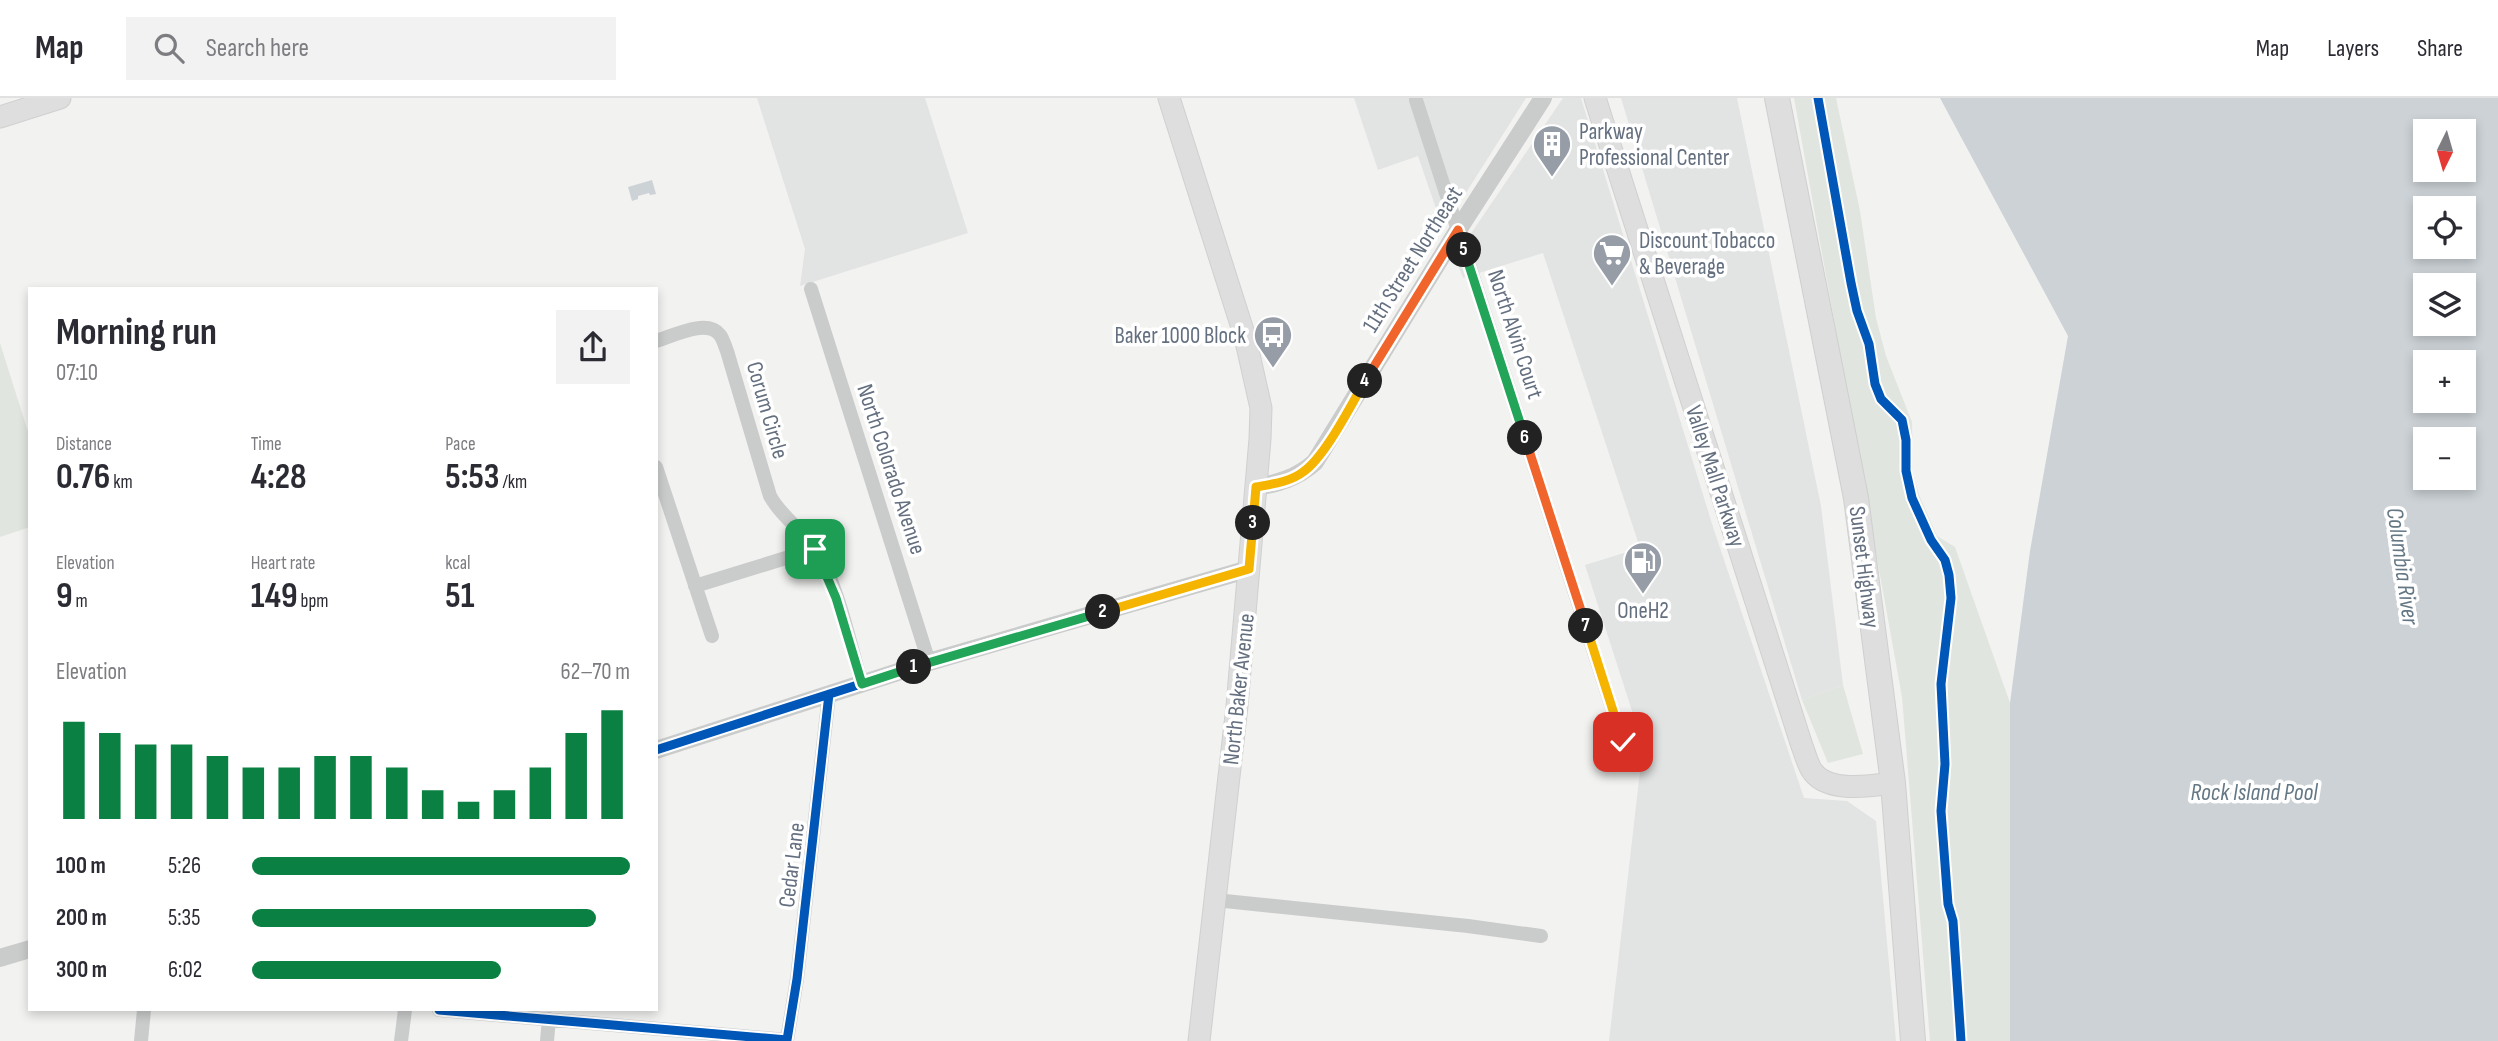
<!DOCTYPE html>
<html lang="en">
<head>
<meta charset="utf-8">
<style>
  :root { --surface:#fff; --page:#f2f2f3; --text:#2b2b33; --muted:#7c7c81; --line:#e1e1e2; --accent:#0b8043 }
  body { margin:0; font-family:"Sofia Sans Condensed",sans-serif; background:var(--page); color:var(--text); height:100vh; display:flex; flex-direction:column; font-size:26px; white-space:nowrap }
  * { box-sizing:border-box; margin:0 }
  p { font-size:23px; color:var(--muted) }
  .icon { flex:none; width:38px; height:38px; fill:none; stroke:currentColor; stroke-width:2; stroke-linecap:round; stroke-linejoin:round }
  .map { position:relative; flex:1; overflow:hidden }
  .side { position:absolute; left:28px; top:189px; width:630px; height:724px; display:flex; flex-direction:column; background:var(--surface); border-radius:0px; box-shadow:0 4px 10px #0003 }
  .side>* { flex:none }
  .needle { width:46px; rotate:185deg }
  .tools { position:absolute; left:2413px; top:21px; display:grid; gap:14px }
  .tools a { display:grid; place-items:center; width:63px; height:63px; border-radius:0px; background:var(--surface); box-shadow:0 4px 10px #0003; font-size:35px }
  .pin { position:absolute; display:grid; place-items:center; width:60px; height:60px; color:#fff; margin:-30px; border-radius:14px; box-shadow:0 4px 10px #0006 }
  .km { position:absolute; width:35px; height:35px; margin:-18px; border-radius:50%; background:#222; color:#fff; font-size:19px; line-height:35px; text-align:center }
  .round { display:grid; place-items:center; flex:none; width:74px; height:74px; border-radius:0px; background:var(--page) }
  .summary { display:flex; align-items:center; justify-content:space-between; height:119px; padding:0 28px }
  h1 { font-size:38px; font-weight:700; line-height:52px }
  .figures { display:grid; grid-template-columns:repeat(3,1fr); gap:10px; height:119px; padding:7px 28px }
  .figures div { display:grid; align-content:center }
  .figures b { font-size:35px; font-weight:700 }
  .figures small { font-size:19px; font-weight:400 }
  .figures p { font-size:19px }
  .chart { height:196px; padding:14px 28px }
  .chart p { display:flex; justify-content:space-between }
  .chart svg { width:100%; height:126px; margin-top:7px; stroke:var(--accent); stroke-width:6 }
  ul { padding:0 28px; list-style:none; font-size:23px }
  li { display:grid; grid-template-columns:112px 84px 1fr; align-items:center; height:52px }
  li i { height:18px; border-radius:9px; background:var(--accent) }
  header { display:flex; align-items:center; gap:42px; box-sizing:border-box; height:98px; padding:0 35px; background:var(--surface); border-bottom:2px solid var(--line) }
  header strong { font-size:33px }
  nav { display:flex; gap:38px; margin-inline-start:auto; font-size:24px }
  .search { width:490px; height:63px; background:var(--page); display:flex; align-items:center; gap:18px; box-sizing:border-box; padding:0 24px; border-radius:0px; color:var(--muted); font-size:26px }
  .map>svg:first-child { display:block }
  .built { fill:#e2e3e3 }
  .green { fill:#e1e5df }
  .water { fill:#ccd2d6; fill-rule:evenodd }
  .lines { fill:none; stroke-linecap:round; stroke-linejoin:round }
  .secondary-casing { stroke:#cfd0cf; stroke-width:23 }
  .trunk-casing { stroke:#cecfcf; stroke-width:26 }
  .minor { stroke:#cacbcb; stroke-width:14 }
  .tertiary { stroke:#cacbcb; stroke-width:18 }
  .secondary { stroke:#dededf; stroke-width:21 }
  .trunk { stroke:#dededf; stroke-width:24 }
  .cycleway-casing { stroke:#fff; stroke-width:13 }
  .cycleway { stroke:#0057b8; stroke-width:9 }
  .split-1-casing { stroke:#fff; stroke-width:14 }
  .split-2-casing { stroke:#fff; stroke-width:14 }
  .split-3-casing { stroke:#fff; stroke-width:14 }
  .split-4-casing { stroke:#fff; stroke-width:14 }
  .split-5-casing { stroke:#fff; stroke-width:14 }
  .split-6-casing { stroke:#fff; stroke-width:14 }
  .split-7-casing { stroke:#fff; stroke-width:14 }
  .split-8-casing { stroke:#fff; stroke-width:14 }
  .split-1 { stroke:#22a559; stroke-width:9 }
  .split-2 { stroke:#22a559; stroke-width:9 }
  .split-3 { stroke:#f5b400; stroke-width:9 }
  .split-4 { stroke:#f5b400; stroke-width:9 }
  .split-5 { stroke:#f0652b; stroke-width:9 }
  .split-6 { stroke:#22a559; stroke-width:9 }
  .split-7 { stroke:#f0652b; stroke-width:9 }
  .split-8 { stroke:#f5b400; stroke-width:9 }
  .labels { text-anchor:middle; stroke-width:7; stroke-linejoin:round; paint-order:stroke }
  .poi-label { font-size:23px; fill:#646f7f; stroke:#fff; text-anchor:start }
  .street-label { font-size:23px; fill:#646f7f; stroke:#fff }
  .water-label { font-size:24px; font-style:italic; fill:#647784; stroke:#fff }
</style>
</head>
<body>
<header>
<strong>Map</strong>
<div class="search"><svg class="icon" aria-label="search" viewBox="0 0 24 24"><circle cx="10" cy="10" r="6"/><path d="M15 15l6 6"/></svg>Search here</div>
<nav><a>Map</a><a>Layers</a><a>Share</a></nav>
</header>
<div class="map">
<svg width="2498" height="943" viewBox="0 0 2498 943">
  <rect width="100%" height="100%" fill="#f2f2f0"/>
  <!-- built -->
  <path class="built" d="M 757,0 L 925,0 L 968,135 L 800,188 L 805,151 Z
    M 1354,0 L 1526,0 L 1443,131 L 1418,58 L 1378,72 Z
    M 1563,0 L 1581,0 L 1713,429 L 1804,700 L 1847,703 L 1876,723 L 1896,943 L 1609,943 L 1643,647 L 1585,467 L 1640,450 L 1543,155 L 1463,180 L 1455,159 Z
    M 1621,0 L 1737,0 L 1821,408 L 1843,587 L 1802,602 Z"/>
  <!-- green -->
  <path class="green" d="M 1794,0 L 1836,0 L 1860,113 L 1876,220 L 1886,258 L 1912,324 L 1913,375 L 1919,397 L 1937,438 L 1955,449 L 2010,605 L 2010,943 L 1930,943 L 1902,599 Z
    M 0,245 L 30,340 L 30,429 L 0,439 Z
    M 1843,587 L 1863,656 L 1828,665 L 1802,602 Z"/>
  <!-- water -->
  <path class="water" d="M 1940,0 L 2498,0 L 2498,943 L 2010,943 L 2010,605 L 2030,453 L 2068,238 ZM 2426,33 L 2464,33 L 2464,72 L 2426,72 ZM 2426,110 L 2464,110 L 2464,149 L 2426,149 ZM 2426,187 L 2464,187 L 2464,226 L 2426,226 ZM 2426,264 L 2464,264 L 2464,303 L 2426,303 ZM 2426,341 L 2464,341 L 2464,380 L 2426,380 Z
    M 652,82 L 656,96 L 650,97 L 649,95 L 638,98 L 638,101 L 632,103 L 628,89 Z"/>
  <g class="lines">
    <!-- secondary casing -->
    <g class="secondary-casing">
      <path id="secondary" d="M 1169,0 L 1245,239 L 1261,310 L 1260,341 L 1237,608 L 1199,943
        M 1595,0 L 1802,648 C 1805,655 1808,668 1813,674 C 1829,695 1871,688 1893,685
        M 0,19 L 60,0"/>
    </g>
    <!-- trunk casing -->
    <g class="trunk-casing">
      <path id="trunk" d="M 1777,0 L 1856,400 L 1893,685 L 1913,943"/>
    </g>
    <!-- minor -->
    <path class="minor" d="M 1416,2 L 1623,644
      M 811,191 L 929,564
      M 656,243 C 673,238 707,220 720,237 C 723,241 725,248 727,253 L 770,398 C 782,420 803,432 816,452 C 839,489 849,544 862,586
      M 656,369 L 712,538
      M 695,488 L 815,451
      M 1215,802 L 1468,828 L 1541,838
      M 439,912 L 787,942 L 797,881 L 829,596
      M 141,943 L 144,912
      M 401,943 L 405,912
      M 547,943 L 549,921"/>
    <!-- tertiary -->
    <path class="tertiary" d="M 1256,389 C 1279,385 1297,380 1315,364 L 1458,132 L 1543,0
      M 656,652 L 929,564 L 1249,471
      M 0,860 L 30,851"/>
    <!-- secondary -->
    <use href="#secondary" class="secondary"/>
    <!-- trunk -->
    <use href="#trunk" class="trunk"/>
    <!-- cycleway casing -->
    <g class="cycleway-casing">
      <path id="cycleway" d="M 1818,0 L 1851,185 L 1857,213 L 1869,246 L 1875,286 L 1881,301 L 1902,322 L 1906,342 L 1906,373 L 1912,400 L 1931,442 L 1945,462 L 1949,477 L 1951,500 L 1941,586 L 1945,666 L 1941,713 L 1948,806 L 1953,823 L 1961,943
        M 656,652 L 929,564 L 1249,471
        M 439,912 L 787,942 L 797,881 L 829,596"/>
    </g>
    <!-- cycleway -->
    <use href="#cycleway" class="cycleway"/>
  </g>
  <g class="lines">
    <!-- split-1 casing -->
    <g class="split-1-casing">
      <path id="split-1" d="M 815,451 L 836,500 L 862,586 L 914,569"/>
    </g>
    <!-- split-2 casing -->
    <g class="split-2-casing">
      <path id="split-2" d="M 914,569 L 1103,514"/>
    </g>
    <!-- split-3 casing -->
    <g class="split-3-casing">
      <path id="split-3" d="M 1103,514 L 1249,471 L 1253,425"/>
    </g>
    <!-- split-4 casing -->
    <g class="split-4-casing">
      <path id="split-4" d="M 1253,425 L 1256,389 C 1272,386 1290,384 1303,374 C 1325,359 1351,307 1365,283"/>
    </g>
    <!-- split-5 casing -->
    <g class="split-5-casing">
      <path id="split-5" d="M 1365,283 L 1458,132 L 1464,152"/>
    </g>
    <!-- split-6 casing -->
    <g class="split-6-casing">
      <path id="split-6" d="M 1464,152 L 1525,340"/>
    </g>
    <!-- split-7 casing -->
    <g class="split-7-casing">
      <path id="split-7" d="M 1525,340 L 1586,528"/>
    </g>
    <!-- split-8 casing -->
    <g class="split-8-casing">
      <path id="split-8" d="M 1586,528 L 1623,644"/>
    </g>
    <!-- split-1 -->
    <use href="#split-1" class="split-1"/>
    <!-- split-2 -->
    <use href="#split-2" class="split-2"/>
    <!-- split-3 -->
    <use href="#split-3" class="split-3"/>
    <!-- split-4 -->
    <use href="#split-4" class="split-4"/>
    <!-- split-5 -->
    <use href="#split-5" class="split-5"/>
    <!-- split-6 -->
    <use href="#split-6" class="split-6"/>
    <!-- split-7 -->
    <use href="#split-7" class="split-7"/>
    <!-- split-8 -->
    <use href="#split-8" class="split-8"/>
  </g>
  <!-- icons -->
  <defs>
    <g id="building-pin" transform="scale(2.0125)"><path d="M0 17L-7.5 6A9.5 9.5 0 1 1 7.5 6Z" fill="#969da7" stroke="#fff"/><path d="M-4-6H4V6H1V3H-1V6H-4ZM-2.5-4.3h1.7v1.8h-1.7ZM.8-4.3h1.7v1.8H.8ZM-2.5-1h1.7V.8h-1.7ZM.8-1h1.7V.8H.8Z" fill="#fff"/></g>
    <g id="supermarket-pin" transform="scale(2.0125)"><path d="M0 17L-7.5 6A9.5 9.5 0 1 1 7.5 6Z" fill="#969da7" stroke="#fff"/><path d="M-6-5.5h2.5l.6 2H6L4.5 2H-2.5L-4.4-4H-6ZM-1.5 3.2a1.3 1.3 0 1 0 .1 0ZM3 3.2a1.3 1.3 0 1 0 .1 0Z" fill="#fff"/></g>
    <g id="bus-pin" transform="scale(2.0125)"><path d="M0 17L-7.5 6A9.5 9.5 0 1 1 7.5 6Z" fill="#969da7" stroke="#fff"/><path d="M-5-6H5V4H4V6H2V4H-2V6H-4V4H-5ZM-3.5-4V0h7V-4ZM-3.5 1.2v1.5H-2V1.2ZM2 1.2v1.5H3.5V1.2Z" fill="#fff"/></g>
    <g id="fuel-pin" transform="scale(2.0125)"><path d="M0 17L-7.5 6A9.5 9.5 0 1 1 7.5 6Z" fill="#969da7" stroke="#fff"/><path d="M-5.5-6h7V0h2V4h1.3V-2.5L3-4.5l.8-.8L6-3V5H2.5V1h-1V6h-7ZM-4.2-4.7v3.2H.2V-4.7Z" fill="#fff"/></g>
  </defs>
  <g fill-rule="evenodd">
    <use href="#building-pin" x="1552" y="46"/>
    <use href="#supermarket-pin" x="1612" y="155"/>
    <use href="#bus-pin" x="1273" y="237"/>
    <use href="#fuel-pin" x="1643" y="463"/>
  </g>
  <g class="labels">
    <!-- poi labels -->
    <g class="poi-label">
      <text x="1579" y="41">Parkway<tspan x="1579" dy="26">Professional Center</tspan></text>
      <text x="1639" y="150">Discount Tobacco<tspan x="1639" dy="26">&amp; Beverage</tspan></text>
      <text x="1246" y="245" text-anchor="end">Baker 1000 Block</text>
      <text x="1643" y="520" text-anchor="middle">OneH2</text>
    </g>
    <!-- street labels -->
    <g class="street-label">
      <text transform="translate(1412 161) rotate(-58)" y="8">11th Street Northeast</text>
      <text transform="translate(1516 236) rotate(72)" y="8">North Alvin Court</text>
      <text transform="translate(768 312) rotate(74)" y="8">Corum Circle</text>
      <text transform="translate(892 371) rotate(72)" y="8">North Colorado Avenue</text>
      <text transform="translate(1716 378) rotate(72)" y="8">Valley Mall Parkway</text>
      <text transform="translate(1865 469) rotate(83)" y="8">Sunset Highway</text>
      <text transform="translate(1238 591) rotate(-84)" y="8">North Baker Avenue</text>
      <text transform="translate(791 767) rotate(-83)" y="8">Cedar Lane</text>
    </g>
    <!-- water labels -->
    <g class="water-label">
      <text transform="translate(2403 468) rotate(82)" y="8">Columbia River</text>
      <text x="2254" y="702">Rock Island Pool</text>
    </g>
  </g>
</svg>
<div class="tools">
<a><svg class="needle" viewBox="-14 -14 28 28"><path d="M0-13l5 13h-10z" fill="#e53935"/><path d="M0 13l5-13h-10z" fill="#7c7c81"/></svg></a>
<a><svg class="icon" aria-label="locate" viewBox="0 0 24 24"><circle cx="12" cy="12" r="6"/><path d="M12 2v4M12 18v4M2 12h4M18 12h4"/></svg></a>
<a><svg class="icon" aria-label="layers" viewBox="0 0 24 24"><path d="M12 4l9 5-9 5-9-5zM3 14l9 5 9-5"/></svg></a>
<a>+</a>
<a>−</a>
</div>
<div class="pin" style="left:815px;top:451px;background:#1e9e55"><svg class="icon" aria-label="arrive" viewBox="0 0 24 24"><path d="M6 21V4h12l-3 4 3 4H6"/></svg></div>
<div class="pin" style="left:1623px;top:644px;background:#d93025"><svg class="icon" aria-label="check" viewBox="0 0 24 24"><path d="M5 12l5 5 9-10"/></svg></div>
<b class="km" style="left:914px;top:569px">1</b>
<b class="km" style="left:1103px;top:514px">2</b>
<b class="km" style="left:1253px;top:425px">3</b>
<b class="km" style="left:1365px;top:283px">4</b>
<b class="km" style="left:1464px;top:152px">5</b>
<b class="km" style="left:1525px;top:340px">6</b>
<b class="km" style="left:1586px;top:528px">7</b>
<section class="side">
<div class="summary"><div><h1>Morning run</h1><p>07:10</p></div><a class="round"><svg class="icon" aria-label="share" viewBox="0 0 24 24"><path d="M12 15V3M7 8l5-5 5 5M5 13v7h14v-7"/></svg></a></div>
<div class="figures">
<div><p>Distance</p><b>0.76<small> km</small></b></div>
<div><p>Time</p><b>4:28</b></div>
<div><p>Pace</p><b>5:53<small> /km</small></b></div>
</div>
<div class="figures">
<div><p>Elevation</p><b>9<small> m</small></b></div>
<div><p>Heart rate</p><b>149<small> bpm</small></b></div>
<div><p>kcal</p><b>51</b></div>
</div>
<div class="chart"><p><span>Elevation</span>62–70 m</p>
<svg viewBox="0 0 160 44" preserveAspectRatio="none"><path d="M5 44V10M15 44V14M25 44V18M35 44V18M45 44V22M55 44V26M65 44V26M75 44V22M85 44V22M95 44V26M105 44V34M115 44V38M125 44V34M135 44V26M145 44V14M155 44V6"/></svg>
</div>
<ul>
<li><b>100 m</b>5:26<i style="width:100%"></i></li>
<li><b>200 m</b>5:35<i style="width:91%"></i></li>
<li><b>300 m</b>6:02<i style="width:66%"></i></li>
</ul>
</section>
</div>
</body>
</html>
